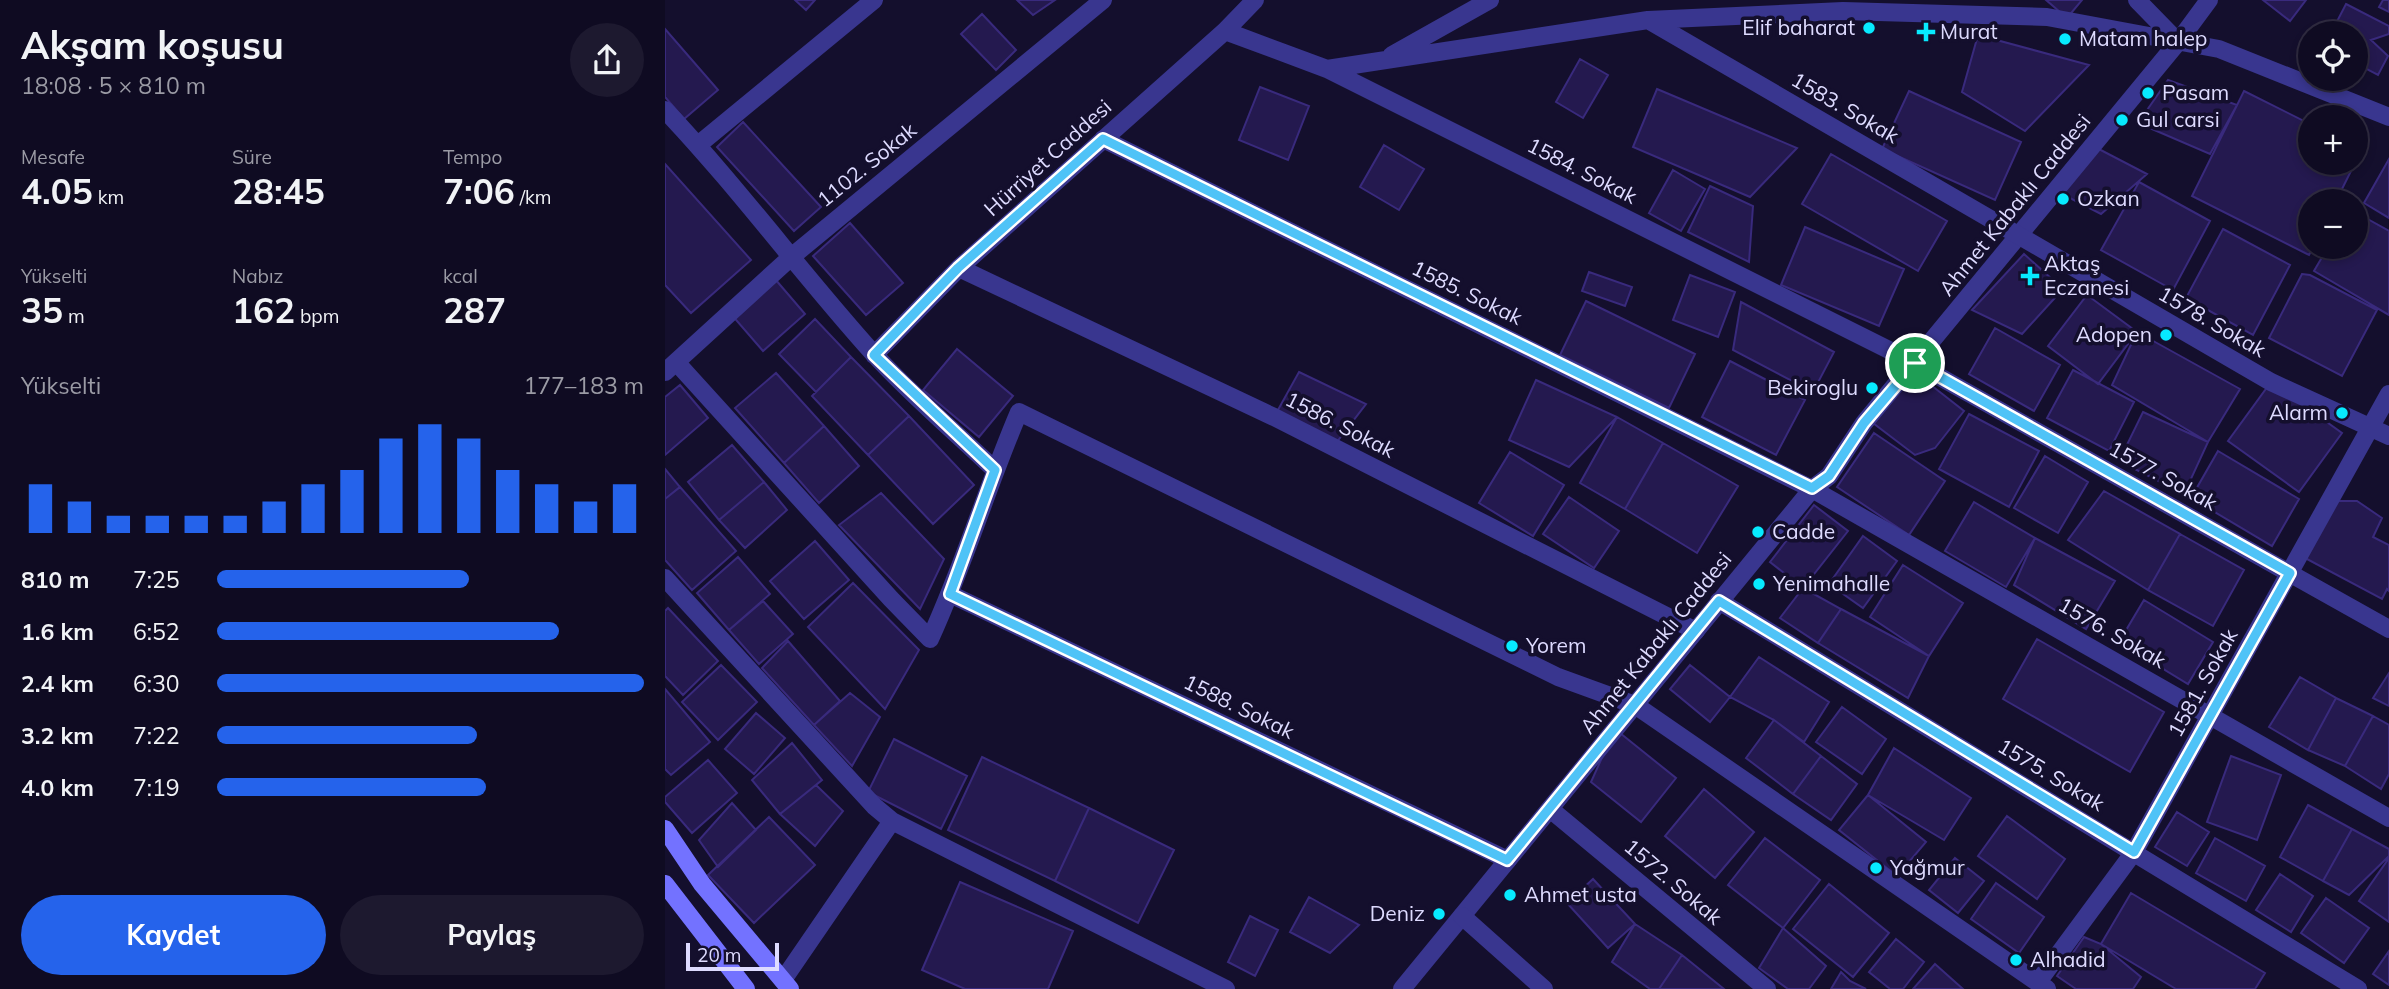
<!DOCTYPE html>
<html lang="tr">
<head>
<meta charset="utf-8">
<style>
  :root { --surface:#0f0b22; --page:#1d192f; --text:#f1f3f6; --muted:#9b9ba5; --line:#2f2b40; --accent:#2563eb }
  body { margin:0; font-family:Mulish,sans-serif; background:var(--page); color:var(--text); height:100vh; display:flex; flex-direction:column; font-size:26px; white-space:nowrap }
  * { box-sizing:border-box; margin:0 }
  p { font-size:23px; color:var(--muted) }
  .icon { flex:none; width:38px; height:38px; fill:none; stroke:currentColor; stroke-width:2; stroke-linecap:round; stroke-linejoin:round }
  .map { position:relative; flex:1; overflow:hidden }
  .side { display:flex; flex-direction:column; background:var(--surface); width:665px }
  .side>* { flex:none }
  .buttons { position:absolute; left:1633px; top:21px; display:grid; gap:14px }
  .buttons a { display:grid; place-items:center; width:70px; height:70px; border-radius:50%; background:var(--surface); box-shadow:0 4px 10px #0003,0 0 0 2px var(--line); font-size:35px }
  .scale { position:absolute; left:21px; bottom:18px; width:93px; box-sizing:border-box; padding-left:7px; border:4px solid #dedbff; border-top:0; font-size:19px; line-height:24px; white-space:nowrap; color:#dedbff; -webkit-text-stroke:5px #140f2d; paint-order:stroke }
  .pin { position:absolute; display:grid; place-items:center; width:60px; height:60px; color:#fff; margin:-30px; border:4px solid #fff; border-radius:50%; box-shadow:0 2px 7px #0007 }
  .round { display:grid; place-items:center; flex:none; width:74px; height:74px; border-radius:37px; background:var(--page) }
  .head { display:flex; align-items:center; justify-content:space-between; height:119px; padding:0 21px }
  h1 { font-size:38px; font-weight:700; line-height:52px }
  .stats { display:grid; grid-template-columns:repeat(3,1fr); gap:10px; height:119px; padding:7px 21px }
  .stats div { display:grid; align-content:center }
  .stats b { font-size:35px; font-weight:700 }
  .stats small { font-size:19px; font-weight:400 }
  .stats p { font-size:19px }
  .chart { height:196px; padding:14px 21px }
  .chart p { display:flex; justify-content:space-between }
  .chart svg { width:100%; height:126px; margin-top:7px; stroke:var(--accent); stroke-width:6 }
  .action { display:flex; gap:14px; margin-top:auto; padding:14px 21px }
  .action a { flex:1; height:80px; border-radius:42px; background:var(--accent); color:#fff; font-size:28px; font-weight:700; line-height:80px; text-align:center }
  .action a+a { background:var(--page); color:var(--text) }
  ul { padding:0 21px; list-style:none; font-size:23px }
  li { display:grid; grid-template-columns:112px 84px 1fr; align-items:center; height:52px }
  li i { height:18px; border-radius:9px; background:var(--accent) }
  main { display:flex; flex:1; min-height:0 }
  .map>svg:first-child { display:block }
  .building { fill:#24194f; stroke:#392a7d; stroke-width:2 }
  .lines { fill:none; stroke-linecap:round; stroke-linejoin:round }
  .pedestrian { stroke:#39368f; stroke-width:18 }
  .minor { stroke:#39368f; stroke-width:18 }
  .secondary { stroke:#7372ff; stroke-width:18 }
  .route-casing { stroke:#fff; stroke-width:14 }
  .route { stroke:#4fc3f7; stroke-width:9 }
  .poi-dot { fill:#07eaff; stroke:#140f2d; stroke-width:2.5 }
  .labels { text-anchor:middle; stroke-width:7; stroke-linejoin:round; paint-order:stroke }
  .poi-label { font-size:21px; fill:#dedbff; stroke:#140f2d; text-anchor:start }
  .street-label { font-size:21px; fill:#dedbff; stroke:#140f2d }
</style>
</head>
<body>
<main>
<section class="side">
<div class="head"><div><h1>Akşam koşusu</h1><p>18:08 · 5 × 810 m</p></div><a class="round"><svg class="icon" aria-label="share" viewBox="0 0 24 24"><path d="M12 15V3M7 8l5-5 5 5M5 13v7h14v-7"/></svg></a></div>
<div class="stats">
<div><p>Mesafe</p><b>4.05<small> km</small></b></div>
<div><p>Süre</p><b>28:45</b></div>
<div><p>Tempo</p><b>7:06<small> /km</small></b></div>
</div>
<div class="stats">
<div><p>Yükselti</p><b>35<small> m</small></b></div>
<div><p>Nabız</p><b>162<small> bpm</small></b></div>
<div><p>kcal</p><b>287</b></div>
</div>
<div class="chart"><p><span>Yükselti</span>177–183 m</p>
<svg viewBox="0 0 160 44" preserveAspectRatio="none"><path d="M5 44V27M15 44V33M25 44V38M35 44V38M45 44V38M55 44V38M65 44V33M75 44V27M85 44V22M95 44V11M105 44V6M115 44V11M125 44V22M135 44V27M145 44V33M155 44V27"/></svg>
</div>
<ul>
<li><b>810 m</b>7:25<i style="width:59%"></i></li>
<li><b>1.6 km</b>6:52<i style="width:80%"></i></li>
<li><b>2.4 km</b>6:30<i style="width:100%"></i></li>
<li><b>3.2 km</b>7:22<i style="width:61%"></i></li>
<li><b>4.0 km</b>7:19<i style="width:63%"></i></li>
</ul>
<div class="action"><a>Kaydet</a><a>Paylaş</a></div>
</section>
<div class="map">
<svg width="1724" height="989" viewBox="0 0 1724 989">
  <rect width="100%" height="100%" fill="#140f2d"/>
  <!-- building -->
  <path class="building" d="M 130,0 L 150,0 L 141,10 Z
    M 352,0 L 390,0 L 368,15 Z
    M 1381,0 L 1417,0 L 1402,18 Z
    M 1598,0 L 1641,0 L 1625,21 Z
    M 1718,0 L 1724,0 L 1724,12 L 1714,7 Z
    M 1681,4 L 1724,26 L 1724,34 L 1706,40 L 1723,56 L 1713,75 L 1690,63 L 1690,33 L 1666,33 Z
    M 317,14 L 351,50 L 331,70 L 296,34 Z
    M 0,29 L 53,90 L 19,119 L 0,97 Z
    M 1313,35 L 1424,65 L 1360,131 L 1297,92 Z
    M 915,59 L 943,75 L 918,118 L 891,102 Z
    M 1503,80 L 1572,105 L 1545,154 L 1473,123 Z
    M 595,87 L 644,106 L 623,160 L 574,140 Z
    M 992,89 L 1132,148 L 1085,197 L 968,147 Z
    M 1244,91 L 1356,142 L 1330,200 L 1217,149 Z
    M 1579,91 L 1645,124 L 1645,163 L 1690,163 L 1671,201 L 1645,201 L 1645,247 L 1648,247 L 1644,255 L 1527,196 Z
    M 78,122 L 156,207 L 129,231 L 52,147 Z
    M 719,145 L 759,169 L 734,210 L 695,187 Z
    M 1428,146 L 1482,174 L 1436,214 L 1391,191 Z
    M 1166,154 L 1282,221 L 1253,271 L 1137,204 Z
    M 1724,159 L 1724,218 L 1699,203 Z
    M 0,164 L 86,260 L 26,313 L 0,285 Z
    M 1008,170 L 1040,189 L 1016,231 L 984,213 Z
    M 1474,182 L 1545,221 L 1508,290 L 1436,250 Z
    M 1045,186 L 1088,206 L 1084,262 L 1023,232 Z
    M 1690,212 L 1724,231 L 1724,315 L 1649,271 L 1663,247 L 1690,247 Z
    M 185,223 L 238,283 L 201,315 L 148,256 Z
    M 1140,227 L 1239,269 L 1214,326 L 1116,285 Z
    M 1558,229 L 1625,265 L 1588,335 L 1521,298 Z
    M 1359,254 L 1398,289 L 1357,334 L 1307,310 Z
    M 924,272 L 967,287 L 960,306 L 917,291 Z
    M 1637,274 L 1645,275 L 1712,310 L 1677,376 L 1604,338 Z
    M 1025,275 L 1070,292 L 1053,337 L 1008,320 Z
    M 110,279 L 140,314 L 98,351 L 65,313 Z
    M 1422,295 L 1472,332 L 1433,384 L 1383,346 Z
    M 921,301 L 1030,354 L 1004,408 L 895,355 Z
    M 1076,302 L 1169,352 L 1148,392 L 1068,350 Z
    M 150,319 L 186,357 L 151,392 L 114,354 Z
    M 1330,328 L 1395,365 L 1369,411 L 1304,374 Z
    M 1472,332 L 1575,389 L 1543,442 L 1447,385 Z
    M 292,349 L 348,396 L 314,437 L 258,390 Z
    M 186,357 L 244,416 L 203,455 L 147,396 Z
    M 1065,361 L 1140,400 L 1111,455 L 1037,417 Z
    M 1408,370 L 1469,402 L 1444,451 L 1382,418 Z
    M 1248,371 L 1299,411 L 1270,448 L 1250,455 L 1208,423 Z
    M 634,372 L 701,404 L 668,447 L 609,417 Z
    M 111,373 L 159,426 L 119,463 L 70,408 Z
    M 871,380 L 952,417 L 904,467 L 844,440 Z
    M 1606,382 L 1677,433 L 1634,492 L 1563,441 Z
    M 15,385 L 43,418 L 0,455 L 0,397 Z
    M 1478,412 L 1543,442 L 1519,494 L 1454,461 Z
    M 1304,414 L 1374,451 L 1344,507 L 1274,469 Z
    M 244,416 L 309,485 L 268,524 L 203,455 Z
    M 952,417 L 998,443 L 960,509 L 915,483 Z
    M 159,426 L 194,466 L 154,503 L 119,463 Z
    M 1209,433 L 1280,481 L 1244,535 L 1172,487 Z
    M 998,443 L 1073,486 L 1032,553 L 960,509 Z
    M 67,445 L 99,482 L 54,520 L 23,482 Z
    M 1553,451 L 1634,499 L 1607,546 L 1526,498 Z
    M 845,452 L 899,485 L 868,536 L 814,503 Z
    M 1380,456 L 1423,482 L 1393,533 L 1349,508 Z
    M 0,469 L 15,487 L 0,499 Z
    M 99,482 L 122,510 L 80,548 L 54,520 Z
    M 15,487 L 71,551 L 27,590 L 0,560 L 0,499 Z
    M 1439,491 L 1515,534 L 1483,590 L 1403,540 Z
    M 216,493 L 279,559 L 255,609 L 174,525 Z
    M 904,497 L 954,531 L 929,568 L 878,534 Z
    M 1665,501 L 1692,501 L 1717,518 L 1708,537 L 1724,545 L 1724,591 L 1722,589 L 1717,599 L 1640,558 Z
    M 1309,502 L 1370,538 L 1341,587 L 1280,551 Z
    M 1149,505 L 1183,531 L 1138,588 L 1105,562 Z
    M 1515,534 L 1579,570 L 1548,626 L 1483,590 Z
    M 1198,536 L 1232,561 L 1198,608 L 1164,584 Z
    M 1370,538 L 1450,581 L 1421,629 L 1349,585 Z
    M 150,541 L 184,580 L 139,619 L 105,581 Z
    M 73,557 L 105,594 L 64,630 L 32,593 Z
    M 1238,565 L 1298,603 L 1264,656 L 1205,617 Z
    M 188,583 L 254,650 L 220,709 L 143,627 Z
    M 1138,588 L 1176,609 L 1153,643 L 1115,618 Z
    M 1479,600 L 1548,642 L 1523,684 L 1454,642 Z
    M 98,601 L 128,634 L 94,664 L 64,630 Z
    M 3,608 L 53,661 L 18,695 L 0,676 L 0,611 Z
    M 1176,609 L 1264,656 L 1243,698 L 1153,643 Z
    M 1372,639 L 1499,712 L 1465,772 L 1338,699 Z
    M 123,641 L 175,701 L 149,725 L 97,668 Z
    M 1094,657 L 1164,702 L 1139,742 L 1109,720 L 1065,697 Z
    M 56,665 L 92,702 L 53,740 L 17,702 Z
    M 1025,665 L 1065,697 L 1045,722 L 1005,689 Z
    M 1724,673 L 1724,706 L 1708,698 Z
    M 1635,677 L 1671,698 L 1643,750 L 1604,727 Z
    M 0,689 L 45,742 L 6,775 L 0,769 Z
    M 185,693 L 215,717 L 187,766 L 149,725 Z
    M 1671,698 L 1708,716 L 1680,766 L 1643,750 Z
    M 1177,707 L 1221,739 L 1197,774 L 1151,742 Z
    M 91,713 L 120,738 L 89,774 L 60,749 Z
    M 1708,716 L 1724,725 L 1724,774 L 1716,789 L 1680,766 Z
    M 1109,720 L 1156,756 L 1128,794 L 1081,758 Z
    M 950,729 L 1011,778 L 976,822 L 926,782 Z
    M 229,739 L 302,776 L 276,829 L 203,792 Z
    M 127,743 L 157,780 L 115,814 L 87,780 Z
    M 1229,748 L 1306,798 L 1279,840 L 1203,795 Z
    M 1156,756 L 1192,784 L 1166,820 L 1128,794 Z
    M 1566,756 L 1616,775 L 1592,840 L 1542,822 Z
    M 317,757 L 424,808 L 390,881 L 283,830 Z
    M 43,760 L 72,793 L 27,833 L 0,802 L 0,797 Z
    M 151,785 L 178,811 L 150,846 L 115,814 Z
    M 1039,789 L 1089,832 L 1050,878 L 1000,836 Z
    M 1203,795 L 1261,842 L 1232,876 L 1174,830 Z
    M 67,803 L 91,830 L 53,867 L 34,840 Z
    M 1643,805 L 1687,829 L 1658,881 L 1615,857 Z
    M 424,808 L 509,850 L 473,923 L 390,881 Z
    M 1512,812 L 1544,832 L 1522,866 L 1490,847 Z
    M 1342,816 L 1400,859 L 1372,899 L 1313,856 Z
    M 104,817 L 150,865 L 89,923 L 43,875 Z
    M 1687,829 L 1724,849 L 1724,856 L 1684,895 L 1658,881 Z
    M 1100,838 L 1155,880 L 1118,928 L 1063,885 Z
    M 1550,838 L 1600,866 L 1581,901 L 1531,873 Z
    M 1290,858 L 1319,881 L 1293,913 L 1264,890 Z
    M 1724,858 L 1724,922 L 1694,901 Z
    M 1615,874 L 1648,896 L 1626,932 L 1591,910 Z
    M 928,879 L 970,924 L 943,948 L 902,903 Z
    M 295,882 L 408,931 L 383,989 L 300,989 L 257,970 Z
    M 1331,883 L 1379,917 L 1354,953 L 1306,919 Z
    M 1164,884 L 1224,933 L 1188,977 L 1128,929 Z
    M 1466,893 L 1600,973 L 1590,989 L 1511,989 L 1436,944 Z
    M 644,897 L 694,925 L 665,953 L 625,932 Z
    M 1661,898 L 1704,928 L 1679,963 L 1636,933 Z
    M 585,916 L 613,930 L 590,976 L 563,962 Z
    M 970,924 L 1017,955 L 994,989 L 985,989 L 947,962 Z
    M 1118,928 L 1161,966 L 1144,989 L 1123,989 L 1094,968 Z
    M 1419,937 L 1436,944 L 1476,977 L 1468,989 L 1411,989 L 1392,976 Z
    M 1231,939 L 1259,962 L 1238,989 L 1225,989 L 1204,972 Z
    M 1724,951 L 1724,985 L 1708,974 Z
    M 1017,955 L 1059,989 L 994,989 Z
    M 1270,964 L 1298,989 L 1248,989 Z
    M 1176,972 L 1185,981 L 1201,989 L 1166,989 Z"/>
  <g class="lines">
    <!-- pedestrian -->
    <path class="pedestrian" d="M 737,989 L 1147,489 L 1164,476 L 1199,423 L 1513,42 L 1544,0"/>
    <!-- minor -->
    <path class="minor" d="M 1472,0 L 1513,42
      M 983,20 L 1606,382 L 1724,436
      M 560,31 L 662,69 L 1250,363 L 1724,629
      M 727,55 L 825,0
      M 662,69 L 983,20 L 1178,11 L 1382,17 L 1554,49 L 1724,117
      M 0,110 C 73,187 136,273 207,352 C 245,394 289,431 330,470
      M 438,139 L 1147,489 L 1724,818
      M 33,145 L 209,0
      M 294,268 L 609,417 L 1031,631
      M 209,355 L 294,268 L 560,31 L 590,0
      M 12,363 L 226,599 L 265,639 C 299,565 322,487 354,412 L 893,677 L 970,705 L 1382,989
      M 0,372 L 125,258 L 438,0
      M 0,578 L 209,806 L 227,821 L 561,989
      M 285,594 L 843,860
      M 1054,601 L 1693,989
      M 885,809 L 1102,989
      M 797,916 L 879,989
      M 118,980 L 227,821
      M 1373,982 L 1469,852 L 1724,394"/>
    <!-- secondary -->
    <path class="secondary" d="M 0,829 L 37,884 L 125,989
      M 0,884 L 81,989"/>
  </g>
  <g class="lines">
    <!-- route casing -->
    <g class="route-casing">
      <path id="route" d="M 438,139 L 1147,488 L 1164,476 L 1199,423 L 1250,363 L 1625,573 L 1469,852 L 1054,601 L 842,860 L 285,594 L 330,470 L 209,355 L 293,268 Z"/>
    </g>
    <!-- route -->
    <use href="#route" class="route"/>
  </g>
  <!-- markers -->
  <g class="poi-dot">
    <circle cx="1204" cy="28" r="7"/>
    <path d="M1257.5 21.5h7v7h7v7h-7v7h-7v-7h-7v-7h7z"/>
    <circle cx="1400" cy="39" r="7"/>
    <circle cx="1483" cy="93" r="7"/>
    <circle cx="1457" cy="120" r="7"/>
    <circle cx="1398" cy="199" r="7"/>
    <path d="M1361.5 265.5h7v7h7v7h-7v7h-7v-7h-7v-7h7z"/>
    <circle cx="1501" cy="335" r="7"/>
    <circle cx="1207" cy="388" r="7"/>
    <circle cx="1677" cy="413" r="7"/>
    <circle cx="1093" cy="532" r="7"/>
    <circle cx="1094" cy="584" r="7"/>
    <circle cx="847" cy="646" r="7"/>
    <circle cx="1211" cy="868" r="7"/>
    <circle cx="845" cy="895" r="7"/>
    <circle cx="774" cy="914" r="7"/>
    <circle cx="1351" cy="960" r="7"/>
  </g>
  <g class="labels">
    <!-- poi labels -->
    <g class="poi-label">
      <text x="1190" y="35" text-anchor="end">Elif baharat</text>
      <text x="1275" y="39">Murat</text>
      <text x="1414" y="46">Matam halep</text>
      <text x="1497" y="100">Pasam</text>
      <text x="1471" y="127">Gul carsi</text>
      <text x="1412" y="206">Ozkan</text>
      <text x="1379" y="271">Aktaş<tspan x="1379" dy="24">Eczanesi</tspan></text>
      <text x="1487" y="342" text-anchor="end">Adopen</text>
      <text x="1193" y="395" text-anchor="end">Bekiroglu</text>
      <text x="1663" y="420" text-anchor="end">Alarm</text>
      <text x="1107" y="539">Cadde</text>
      <text x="1108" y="591">Yenimahalle</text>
      <text x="861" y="653">Yorem</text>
      <text x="1225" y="875">Yağmur</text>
      <text x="859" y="902">Ahmet usta</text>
      <text x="760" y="921" text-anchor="end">Deniz</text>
      <text x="1365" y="967">Alhadid</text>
    </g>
    <!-- street labels -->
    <g class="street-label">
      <text transform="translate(1180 108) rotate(30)" y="7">1583. Sokak</text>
      <text transform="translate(383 158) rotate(-42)" y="7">Hürriyet Caddesi</text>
      <text transform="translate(202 165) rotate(-39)" y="7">1102. Sokak</text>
      <text transform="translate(917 171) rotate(27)" y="7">1584. Sokak</text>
      <text transform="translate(1350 205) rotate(-51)" y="7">Ahmet Kabaklı Caddesi</text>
      <text transform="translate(802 293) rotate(26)" y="7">1585. Sokak</text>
      <text transform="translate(1547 322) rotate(30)" y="7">1578. Sokak</text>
      <text transform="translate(675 425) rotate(27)" y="7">1586. Sokak</text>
      <text transform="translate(1498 476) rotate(29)" y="7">1577. Sokak</text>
      <text transform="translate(1447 633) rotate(30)" y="7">1576. Sokak</text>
      <text transform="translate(991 643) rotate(-51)" y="7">Ahmet Kabaklı Caddesi</text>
      <text transform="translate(1538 683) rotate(-61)" y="7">1581. Sokak</text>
      <text transform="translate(574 707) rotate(26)" y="7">1588. Sokak</text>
      <text transform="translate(1386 775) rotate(31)" y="7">1575. Sokak</text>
      <text transform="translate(1008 882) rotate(40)" y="7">1572. Sokak</text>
    </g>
  </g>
</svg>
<div class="buttons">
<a><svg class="icon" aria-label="locate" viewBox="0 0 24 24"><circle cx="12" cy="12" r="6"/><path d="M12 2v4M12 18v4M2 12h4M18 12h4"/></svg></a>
<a>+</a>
<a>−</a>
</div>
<div class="scale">20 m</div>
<div class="pin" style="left:1250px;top:363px;background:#1e9e55"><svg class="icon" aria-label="arrive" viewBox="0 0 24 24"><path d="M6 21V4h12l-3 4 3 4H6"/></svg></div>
</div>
</main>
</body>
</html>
